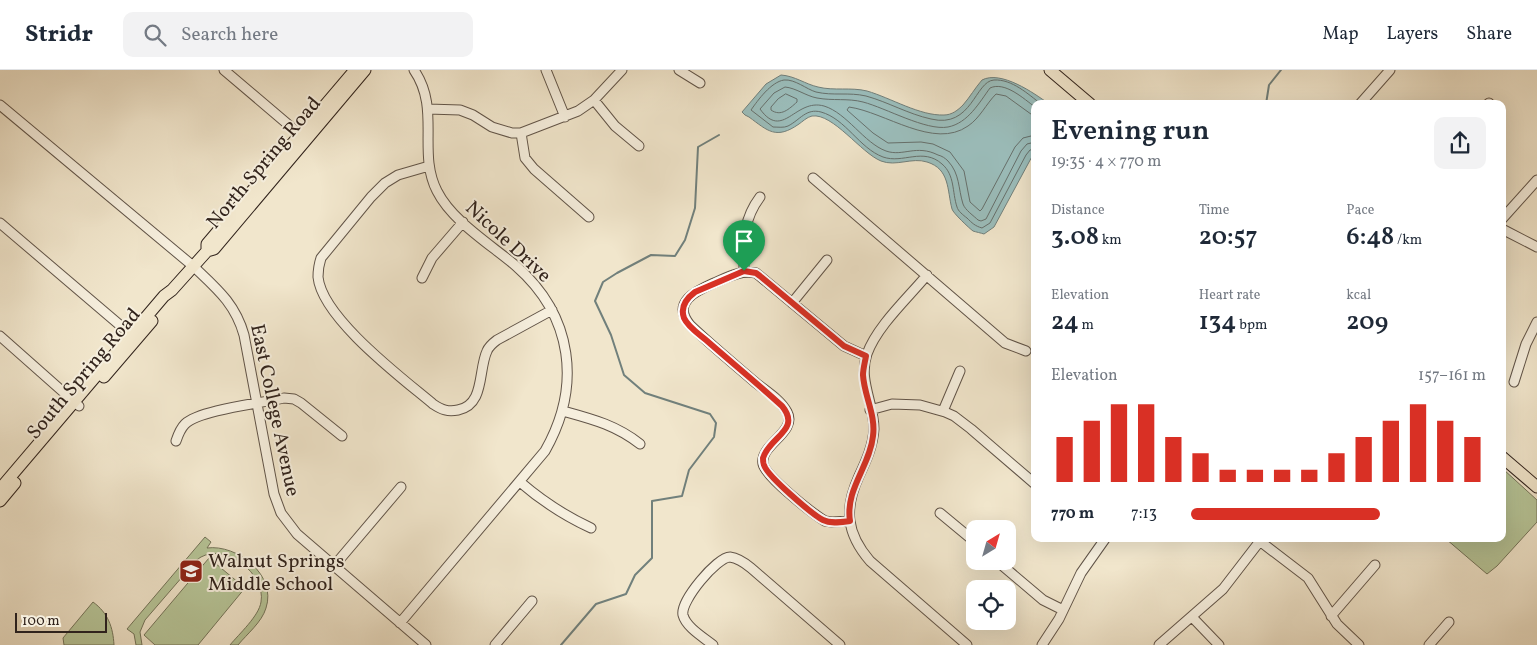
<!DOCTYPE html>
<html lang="en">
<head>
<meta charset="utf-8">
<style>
  :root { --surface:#fff; --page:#f2f2f3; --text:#1f2937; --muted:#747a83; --line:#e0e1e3; --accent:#d93025 }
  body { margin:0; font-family:Vollkorn,serif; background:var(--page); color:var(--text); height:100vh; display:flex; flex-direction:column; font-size:19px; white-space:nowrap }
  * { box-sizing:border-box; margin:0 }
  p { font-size:16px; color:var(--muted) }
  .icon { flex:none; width:28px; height:28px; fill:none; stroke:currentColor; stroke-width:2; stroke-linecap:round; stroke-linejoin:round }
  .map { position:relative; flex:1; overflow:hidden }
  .details { position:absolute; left:1031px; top:30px; width:475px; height:442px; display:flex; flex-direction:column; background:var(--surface); border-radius:10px; box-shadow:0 5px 20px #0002 }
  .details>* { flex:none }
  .needle { width:32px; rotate:37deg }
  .buttons { position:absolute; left:966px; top:450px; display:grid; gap:10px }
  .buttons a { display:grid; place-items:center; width:50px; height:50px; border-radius:10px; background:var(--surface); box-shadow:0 5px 20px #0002; font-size:25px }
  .scale { position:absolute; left:15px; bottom:12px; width:92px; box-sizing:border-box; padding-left:5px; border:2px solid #31231c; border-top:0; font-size:14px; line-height:18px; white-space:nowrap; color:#31231c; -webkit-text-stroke:4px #f6efde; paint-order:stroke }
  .pin { position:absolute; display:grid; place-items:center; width:42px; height:42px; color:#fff; margin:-51px -21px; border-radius:50% 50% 50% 0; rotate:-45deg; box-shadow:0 0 5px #0007 }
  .pin .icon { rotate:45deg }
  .round { display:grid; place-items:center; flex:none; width:52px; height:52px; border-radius:10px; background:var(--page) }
  .summary { display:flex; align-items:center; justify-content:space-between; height:85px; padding:0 20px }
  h1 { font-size:28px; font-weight:600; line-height:38px }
  .figures { display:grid; grid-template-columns:repeat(3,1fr); gap:8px; height:85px; padding:5px 20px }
  .figures div { display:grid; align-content:center }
  .figures b { font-size:25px; font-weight:600 }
  .figures small { font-size:14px; font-weight:400 }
  .figures p { font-size:14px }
  .chart { height:140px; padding:10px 20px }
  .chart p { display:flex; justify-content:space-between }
  .chart svg { width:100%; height:90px; margin-top:5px; stroke:var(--accent); stroke-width:6 }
  ul { padding:0 20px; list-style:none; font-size:16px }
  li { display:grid; grid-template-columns:80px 60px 1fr; align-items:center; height:38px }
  li i { height:12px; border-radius:6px; background:var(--accent) }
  header { display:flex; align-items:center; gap:30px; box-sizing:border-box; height:70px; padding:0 25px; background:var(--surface); border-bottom:1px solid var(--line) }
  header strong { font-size:24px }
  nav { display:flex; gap:28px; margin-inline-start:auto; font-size:18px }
  .search { width:350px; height:45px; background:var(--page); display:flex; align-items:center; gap:12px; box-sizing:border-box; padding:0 18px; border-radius:10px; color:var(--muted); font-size:19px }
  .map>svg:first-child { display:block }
  .green { fill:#b7c699; stroke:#74745a }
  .water { fill:#9bbebc; stroke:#71807c }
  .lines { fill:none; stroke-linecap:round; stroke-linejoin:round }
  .shore { stroke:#66706c; stroke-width:1 }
  .stream { stroke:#71807c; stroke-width:2 }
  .minor-casing { stroke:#615448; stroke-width:11 }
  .major-casing { stroke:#31231c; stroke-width:13 }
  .minor { stroke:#f6efde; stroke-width:9 }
  .major { stroke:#f1e6cc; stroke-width:11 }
  .route-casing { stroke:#fff; stroke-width:10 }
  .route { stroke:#d93025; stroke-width:6 }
  .labels { text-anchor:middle; stroke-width:4; stroke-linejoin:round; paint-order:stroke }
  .street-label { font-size:20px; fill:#31231c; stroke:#f6efde }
  .poi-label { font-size:20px; fill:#31231c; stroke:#f6efde; text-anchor:start }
</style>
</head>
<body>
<header>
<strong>Stridr</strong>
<div class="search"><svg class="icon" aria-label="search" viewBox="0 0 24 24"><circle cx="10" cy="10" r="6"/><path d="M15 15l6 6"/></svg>Search here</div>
<nav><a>Map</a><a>Layers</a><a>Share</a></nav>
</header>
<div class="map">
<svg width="1537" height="575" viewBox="0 0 1537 575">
  <rect width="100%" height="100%" fill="#f1e6cc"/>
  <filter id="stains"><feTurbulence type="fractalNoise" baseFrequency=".004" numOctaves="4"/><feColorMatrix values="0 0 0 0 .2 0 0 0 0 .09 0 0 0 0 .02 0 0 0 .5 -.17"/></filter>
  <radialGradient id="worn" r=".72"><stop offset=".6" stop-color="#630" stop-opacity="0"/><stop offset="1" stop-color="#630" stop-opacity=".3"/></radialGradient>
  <!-- green -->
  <path class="green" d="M 1503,399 L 1537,430 L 1537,452 L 1497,496 L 1487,504 L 1446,469 L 1502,469 Z
    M 205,467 L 211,472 L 207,478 C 237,474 277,505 266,538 C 262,552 247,564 238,575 L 230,575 C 239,564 259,546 261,532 C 266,504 226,473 201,487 C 194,491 188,499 183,506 C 170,521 158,535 145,550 L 140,562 L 142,575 L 136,575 L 134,564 L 127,559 Z
    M 209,488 L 245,518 L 198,575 L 155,575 L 144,565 Z
    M 93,532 C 108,543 113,557 114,575 L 64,575 L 63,568 Z"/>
  <!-- water -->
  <path class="water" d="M 781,5 C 795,6 805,14 818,17 C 834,21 851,17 867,21 C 891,28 920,46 944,45 C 952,45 958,40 963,35 C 970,27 975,18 982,10 C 1001,0 1034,23 1049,34 L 1035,34 L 1035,81 L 994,157 L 984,164 C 981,163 976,162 973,161 C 969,158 953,143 952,139 C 947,120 950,99 927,92 C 912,87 896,97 881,91 C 861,83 833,43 812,46 C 807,47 802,52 799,54 C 776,70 768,61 749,47 L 745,45 L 742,42 L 766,14 Z"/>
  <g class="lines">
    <!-- shore -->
    <path class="shore" d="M 786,24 L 797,29 L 797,32 C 789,39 781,47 771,40 L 771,37 L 778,29 Z
      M 1035,37 C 1024,29 1005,11 990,18 C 979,33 968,53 948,57 C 926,61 886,38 863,32 C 848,28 833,31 817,28 C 806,26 796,18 785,17 L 774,23 L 760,39 C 783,71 795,28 824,36 C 847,43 864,73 886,81 C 903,87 916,74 938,85 C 942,86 945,88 948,91 C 960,104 958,118 963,134 C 965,140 974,146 978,150 L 981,151 L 986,149 L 1021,81 L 1027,74 L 1035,72
      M 1035,47 L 1006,26 L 996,24 C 986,34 980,48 968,56 C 934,80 885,42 849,37 L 847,40 L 873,63 L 888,73 L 921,72 L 933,74 L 950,82 L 964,101 L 970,132 L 980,141 L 982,139 L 1015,77 L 1023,68 L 1035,65
      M 1035,79 L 1030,80 L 1026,85 L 990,153 L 982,158 C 975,156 972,153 967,148 C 963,145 958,141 957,137 C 952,122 955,105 942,94 C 923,77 903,94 883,87 C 859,78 846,49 821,42 C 806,38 800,50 788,56 C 784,58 778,57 773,57 L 751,40 C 758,30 771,12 784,10 C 795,9 806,19 816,22 C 833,26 849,22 866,26 C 888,32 908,44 931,49 C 972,59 975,11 994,10 C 1012,9 1028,24 1041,34"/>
    <!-- stream -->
    <path class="stream" d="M 1113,34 L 1117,34
      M 1266,34 L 1269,15 L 1281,0
      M 561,575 L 596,534 L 626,524 L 635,505 L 652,488 L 652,431 L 682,426 L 689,400 L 714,367 L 716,353 L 710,344 L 645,323 L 624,305 L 611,265 L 595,231 L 603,212 L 617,203 L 651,185 L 675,186 L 685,170 L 695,138 L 698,77 L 719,65"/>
    <!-- minor casing -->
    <g class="minor-casing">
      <path id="minor" d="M 224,0 L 304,68
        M 546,0 L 565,47
        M 679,0 L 700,13
        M 594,30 L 615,56 L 639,76
        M 1360,34 L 1390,0
        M 1488,34 L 1489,33
        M 0,35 L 193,196 C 216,218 235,233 244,265 L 274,424 L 281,443 L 297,464 L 426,575
        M 428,39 L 460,40 L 473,45 L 492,57 L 512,63 L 521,63 L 578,41 L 594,30 L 622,0
        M 521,63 L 525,88 L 534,99 L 589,147
        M 429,96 L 398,105 L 385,113 L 371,127 L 321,188 C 319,194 318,200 318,207 C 322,248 402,308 433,334 C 442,340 448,342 458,340 C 485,335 478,300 487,281 C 489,276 493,273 497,270 L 552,240
        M 813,108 L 1005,273 L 1026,281
        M 1502,149 L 1537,110
        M 0,153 L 135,268
        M 1502,159 L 1537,177
        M 744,201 C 744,172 742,151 760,127
        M 927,205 C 908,228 877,256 867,284 C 858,310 874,333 874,359 C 873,376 866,391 859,406 C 844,439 846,463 870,491 L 967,575
        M 422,208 L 432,188 L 463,152
        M 792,233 L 827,190
        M 0,266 L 79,336
        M 1514,312 L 1526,274 L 1537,252
        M 870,340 L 892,334 L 920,335 L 945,342 L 954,346 L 971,359 L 1035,414
        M 563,341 C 592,349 616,355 640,374
        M 943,341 L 960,301
        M 176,371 C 178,365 180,359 185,354 C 199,340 262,333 284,328 L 294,329 L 301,333 L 342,366
        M 520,412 C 542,431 565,446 591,458
        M 940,443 L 975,472
        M 850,451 L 832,452 L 825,451 C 812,443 766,407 763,394 C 759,375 798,362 787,342 C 781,330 766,321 756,313 C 734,294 711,275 690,255 C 671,232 696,221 714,213 C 728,207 740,200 756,203 L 844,276 L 866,286
        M 1257,469 L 1308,508 L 1337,554 L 1359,575
        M 997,491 L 1043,530 L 1063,540
        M 334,496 L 401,417
        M 1331,546 L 1375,495
        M 1192,547 L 1219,575
        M 400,553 L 545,381 C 582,316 573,246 516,196 C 490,174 452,151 437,121 C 417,82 441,39 414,0
        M 495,575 L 532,531
        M 713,575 C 703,567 686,557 683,545 C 680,531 717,487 730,487 C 738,488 745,493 751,498 L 840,575
        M 1042,575 L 1059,549 L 1081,503 L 1105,469
        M 1159,575 L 1223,519 L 1260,471
        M 1429,575 L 1449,552"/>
    </g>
    <!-- major casing -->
    <g class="major-casing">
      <path id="major" d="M 1050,0 L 1090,34
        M 207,181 L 207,174 L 355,0
        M 104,307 L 152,251
        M 1502,387 L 1537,417
        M 0,419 L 164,226 L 172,220 L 207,181 L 214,179 L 365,0
        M 0,431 L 15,413"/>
    </g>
    <!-- minor -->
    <use href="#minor" class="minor"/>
    <!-- major -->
    <use href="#major" class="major"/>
  </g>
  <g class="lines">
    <!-- route casing -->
    <g class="route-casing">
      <path id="route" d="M 744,201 L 756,203 L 760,206 L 844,276 L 866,286 C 865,292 863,299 863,305 C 864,325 876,345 873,366 C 870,396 845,419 850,451 C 841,452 831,454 823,450 C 813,445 767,406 764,395 C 763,395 763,388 763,388 C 769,367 802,360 782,336 C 757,313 731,292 706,270 C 699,264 688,257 684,248 C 680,237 687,228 695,222 Z"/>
    </g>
    <!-- route -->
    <use href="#route" class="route"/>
  </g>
  <!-- icons -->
  <defs>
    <g id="school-square" transform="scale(1.25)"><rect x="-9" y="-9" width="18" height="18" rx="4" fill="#8f2418" stroke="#f6efde"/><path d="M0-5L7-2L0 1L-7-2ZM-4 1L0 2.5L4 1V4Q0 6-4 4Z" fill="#fff"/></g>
  </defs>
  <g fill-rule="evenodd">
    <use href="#school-square" x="191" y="501"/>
  </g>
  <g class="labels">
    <!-- street labels -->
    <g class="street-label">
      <text transform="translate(263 92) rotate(-50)" y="7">North Spring Road</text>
      <text transform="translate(509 171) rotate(43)" y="7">Nicole Drive</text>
      <text transform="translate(83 303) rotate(-50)" y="7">South Spring Road</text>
      <text transform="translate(276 340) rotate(78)" y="7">East College Avenue</text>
    </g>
    <!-- poi labels -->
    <g class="poi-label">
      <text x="208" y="497">Walnut Springs<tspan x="208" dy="23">Middle School</tspan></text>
    </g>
  </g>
  <rect width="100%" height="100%" filter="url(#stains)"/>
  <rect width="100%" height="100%" fill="url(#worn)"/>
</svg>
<div class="buttons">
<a><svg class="needle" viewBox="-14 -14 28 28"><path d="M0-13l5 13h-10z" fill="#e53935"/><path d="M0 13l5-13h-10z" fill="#747a83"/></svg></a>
<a><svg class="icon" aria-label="locate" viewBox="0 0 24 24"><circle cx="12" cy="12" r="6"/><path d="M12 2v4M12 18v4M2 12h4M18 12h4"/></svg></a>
</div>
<div class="scale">100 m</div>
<div class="pin" style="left:744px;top:201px;background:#1e9e55"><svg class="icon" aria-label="arrive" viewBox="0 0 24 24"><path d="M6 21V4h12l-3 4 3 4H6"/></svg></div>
<section class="details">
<div class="summary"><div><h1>Evening run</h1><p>19:35 · 4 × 770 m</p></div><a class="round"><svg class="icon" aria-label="share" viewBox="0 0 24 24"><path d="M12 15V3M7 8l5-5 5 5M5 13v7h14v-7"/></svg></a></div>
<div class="figures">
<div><p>Distance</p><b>3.08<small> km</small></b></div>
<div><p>Time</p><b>20:57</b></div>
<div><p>Pace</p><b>6:48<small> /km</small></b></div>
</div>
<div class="figures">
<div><p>Elevation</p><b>24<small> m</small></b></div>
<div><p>Heart rate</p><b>134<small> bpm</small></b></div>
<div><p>kcal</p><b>209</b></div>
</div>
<div class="chart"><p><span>Elevation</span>157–161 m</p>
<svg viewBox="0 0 160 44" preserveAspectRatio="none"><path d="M5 44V22M15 44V14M25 44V6M35 44V6M45 44V22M55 44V30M65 44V38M75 44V38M85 44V38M95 44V38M105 44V30M115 44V22M125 44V14M135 44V6M145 44V14M155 44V22"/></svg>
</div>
<ul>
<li><b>770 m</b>7:13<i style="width:64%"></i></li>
</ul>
</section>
</div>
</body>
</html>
